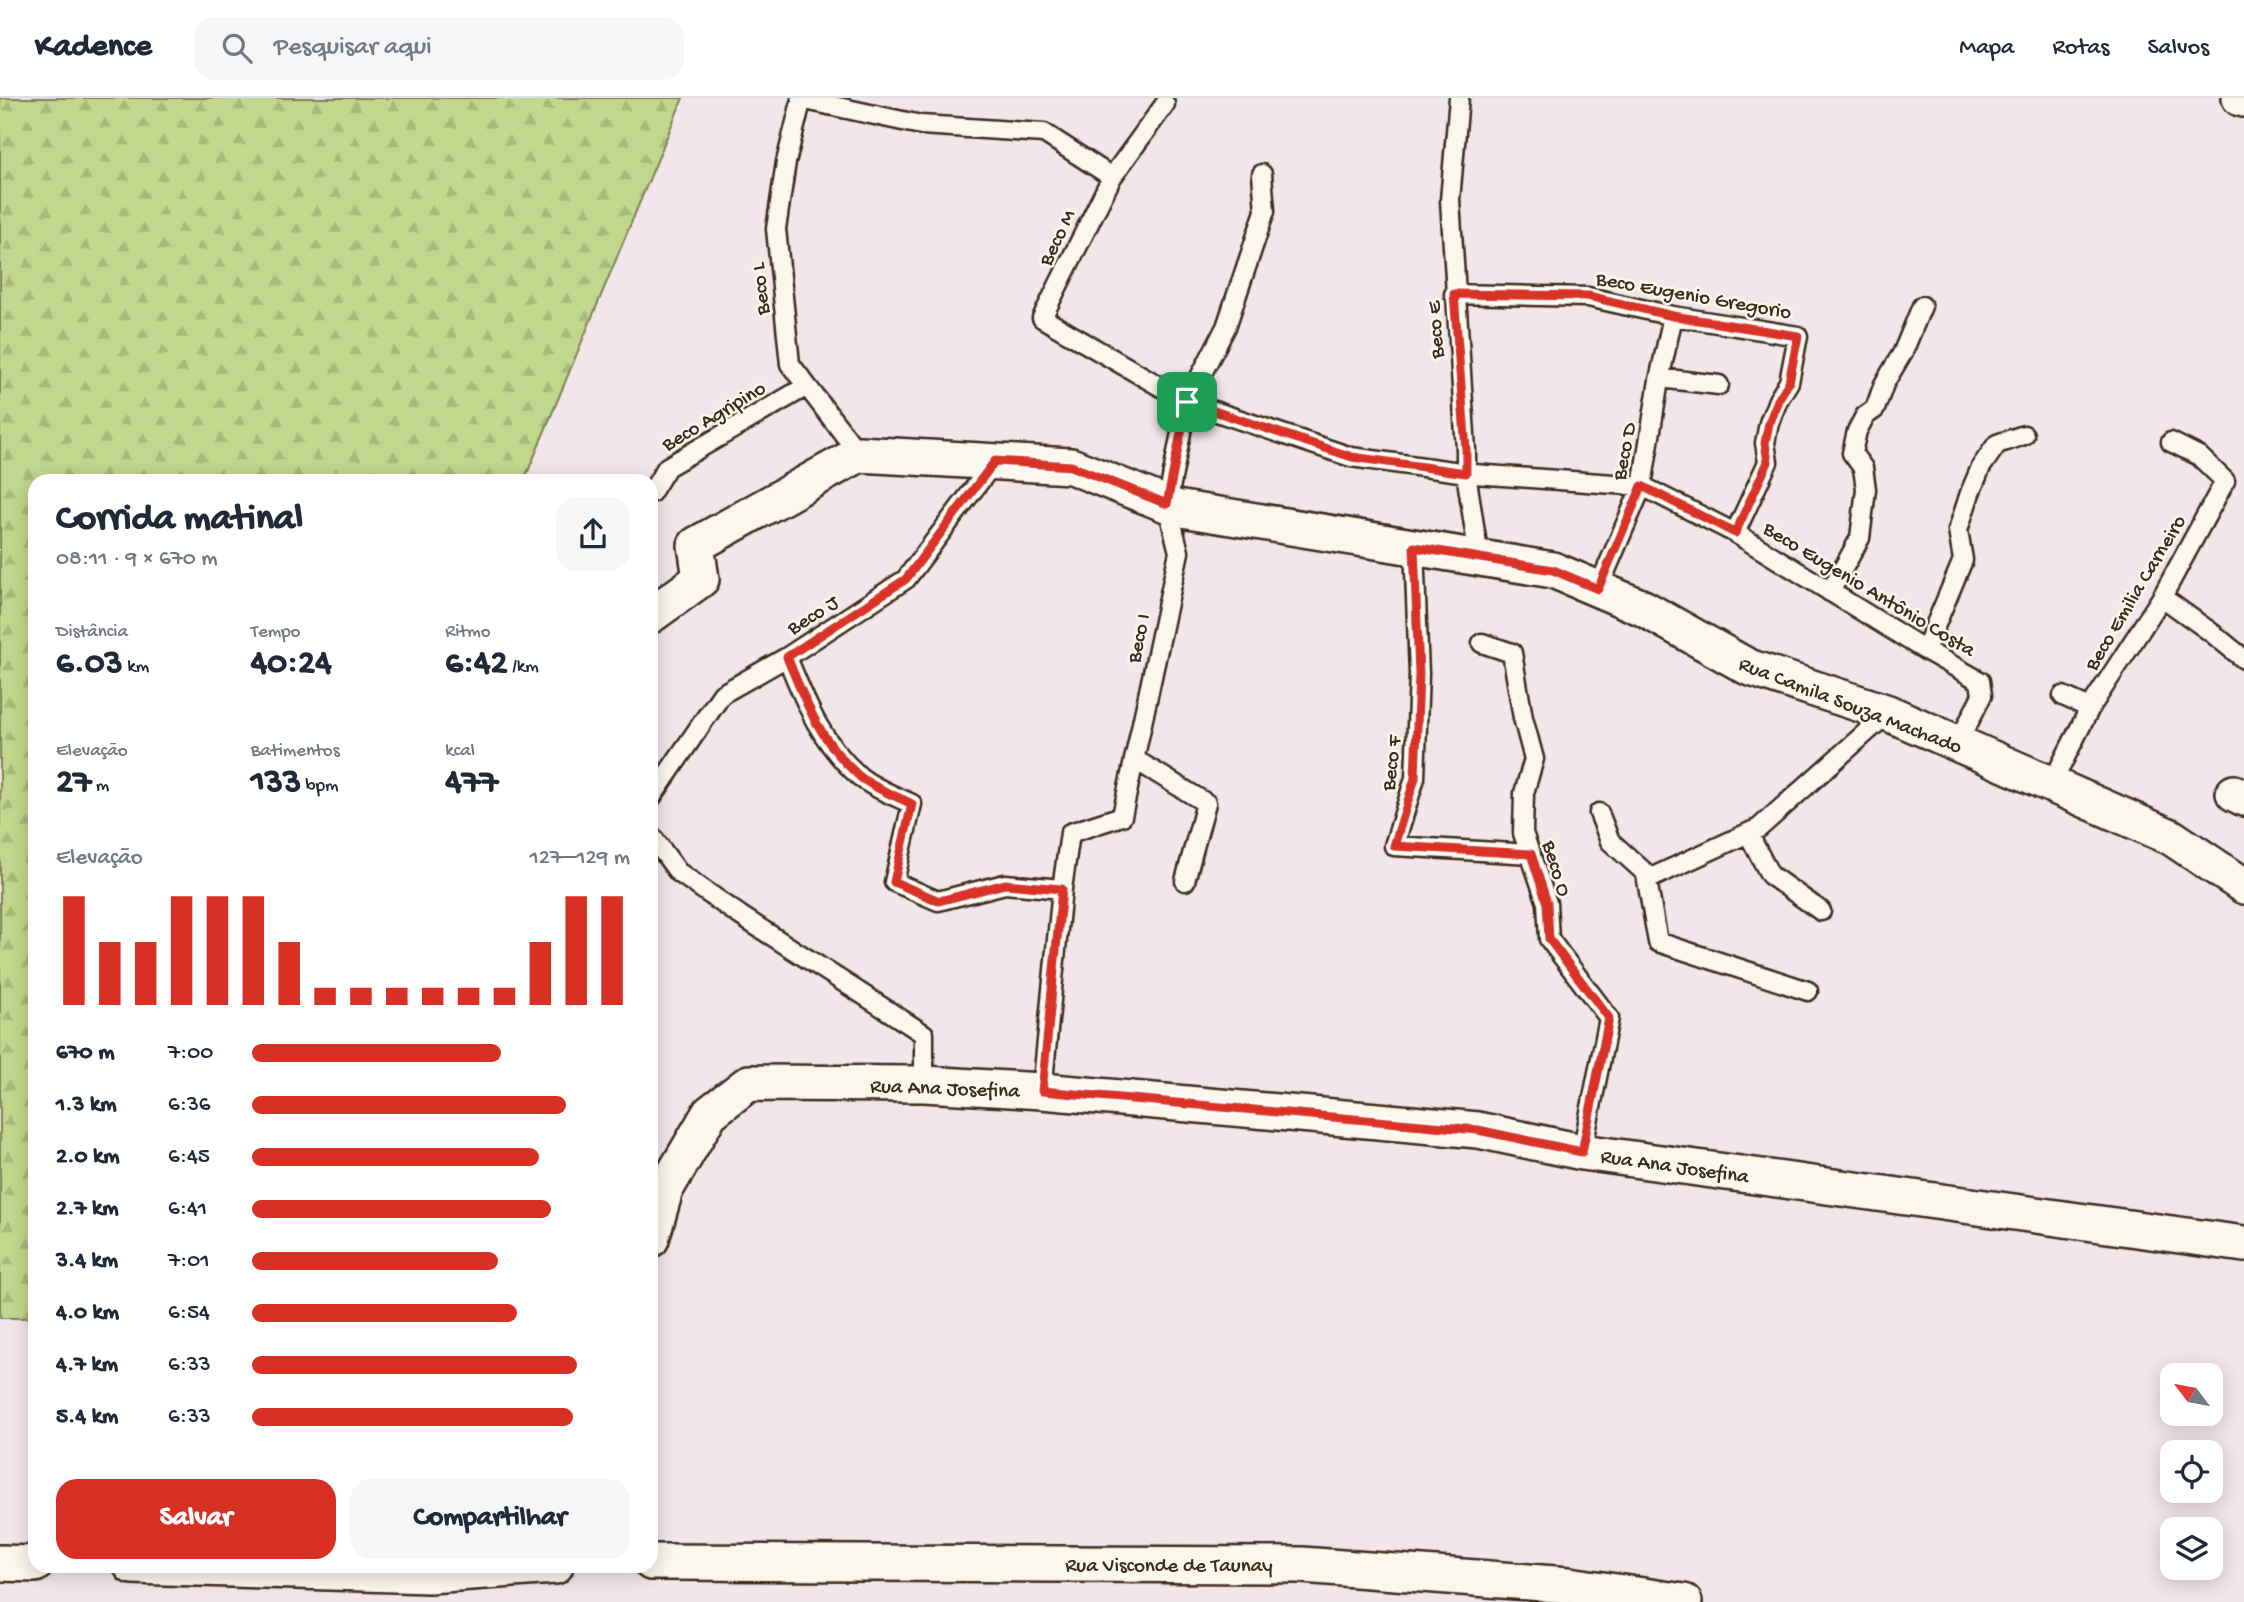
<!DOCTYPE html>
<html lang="pt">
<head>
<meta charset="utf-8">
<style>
  :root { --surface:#fff; --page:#f6f6f7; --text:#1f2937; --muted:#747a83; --line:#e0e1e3; --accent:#d93025 }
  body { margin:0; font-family:"Gochi Hand",sans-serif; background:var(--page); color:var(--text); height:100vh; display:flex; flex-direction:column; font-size:26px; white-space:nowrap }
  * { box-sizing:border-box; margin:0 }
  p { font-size:23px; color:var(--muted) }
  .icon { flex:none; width:38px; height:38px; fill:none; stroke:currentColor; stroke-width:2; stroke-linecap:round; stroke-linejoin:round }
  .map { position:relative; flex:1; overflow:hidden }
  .details { position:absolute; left:28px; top:376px; width:630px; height:1099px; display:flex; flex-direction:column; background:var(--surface); border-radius:21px; box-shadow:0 4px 18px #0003 }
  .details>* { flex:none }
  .needle { width:46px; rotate:302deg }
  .buttons { position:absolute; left:2160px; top:1265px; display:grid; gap:14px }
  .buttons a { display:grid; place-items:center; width:63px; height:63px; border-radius:14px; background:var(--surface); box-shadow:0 4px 18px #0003; font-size:35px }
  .pin { position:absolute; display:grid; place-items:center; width:60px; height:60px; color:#fff; margin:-30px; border-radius:14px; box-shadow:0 4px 10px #0006 }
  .round { display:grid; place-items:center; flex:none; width:74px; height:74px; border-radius:21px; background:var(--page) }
  .headline { display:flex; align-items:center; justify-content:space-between; height:119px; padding:0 28px }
  h1 { font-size:38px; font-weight:700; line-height:52px }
  .figures { display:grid; grid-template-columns:repeat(3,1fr); gap:10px; height:119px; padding:7px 28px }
  .figures div { display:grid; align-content:center }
  .figures b { font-size:35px; font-weight:700 }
  .figures small { font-size:19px; font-weight:400 }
  .figures p { font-size:19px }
  .chart { height:196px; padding:14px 28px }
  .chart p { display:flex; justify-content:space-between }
  .chart svg { width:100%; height:126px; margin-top:7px; stroke:var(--accent); stroke-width:6 }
  .cta { display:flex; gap:14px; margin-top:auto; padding:14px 28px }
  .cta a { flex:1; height:80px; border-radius:21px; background:var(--accent); color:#fff; font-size:28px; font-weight:700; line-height:80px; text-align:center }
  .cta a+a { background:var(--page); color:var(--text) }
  ul { padding:0 28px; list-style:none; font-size:23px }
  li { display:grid; grid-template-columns:112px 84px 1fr; align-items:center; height:52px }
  li i { height:18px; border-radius:9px; background:var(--accent) }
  header { display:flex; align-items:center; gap:42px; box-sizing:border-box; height:98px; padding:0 35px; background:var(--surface); border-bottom:2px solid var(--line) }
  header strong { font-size:33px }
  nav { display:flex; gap:38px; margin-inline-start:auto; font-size:24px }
  .search { width:490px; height:63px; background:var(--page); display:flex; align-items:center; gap:18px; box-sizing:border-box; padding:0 24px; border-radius:21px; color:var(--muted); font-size:26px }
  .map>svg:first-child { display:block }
  .forest { fill:url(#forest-firs); stroke:#7e8056; stroke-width:2 }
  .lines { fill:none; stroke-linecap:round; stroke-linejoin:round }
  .lane-casing { stroke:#3b2a1e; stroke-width:23 }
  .street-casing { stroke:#3b2a1e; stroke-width:40 }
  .lane { stroke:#fbf7ec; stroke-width:18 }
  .street { stroke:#fbf7ec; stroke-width:35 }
  .route-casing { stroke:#fff; stroke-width:14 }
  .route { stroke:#d93025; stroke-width:9 }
  .labels { text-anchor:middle; stroke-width:5; stroke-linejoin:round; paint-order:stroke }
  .street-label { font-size:21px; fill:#3b2a1e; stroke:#fbf7ec }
</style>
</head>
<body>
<header>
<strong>Kadence</strong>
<div class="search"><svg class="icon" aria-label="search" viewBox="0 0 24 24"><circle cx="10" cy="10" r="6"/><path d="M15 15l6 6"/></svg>Pesquisar aqui</div>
<nav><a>Mapa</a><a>Rotas</a><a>Salvos</a></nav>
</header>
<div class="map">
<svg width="2244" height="1504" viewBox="0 0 2244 1504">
  <defs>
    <pattern id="forest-firs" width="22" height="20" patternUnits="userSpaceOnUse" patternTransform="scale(1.75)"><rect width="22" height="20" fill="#c1d78d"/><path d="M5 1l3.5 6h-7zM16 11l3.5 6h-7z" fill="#a7b979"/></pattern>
  </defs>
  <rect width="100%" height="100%" fill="#f3e6eb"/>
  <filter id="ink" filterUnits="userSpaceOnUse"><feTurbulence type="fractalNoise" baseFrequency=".0143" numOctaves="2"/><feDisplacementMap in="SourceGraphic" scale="14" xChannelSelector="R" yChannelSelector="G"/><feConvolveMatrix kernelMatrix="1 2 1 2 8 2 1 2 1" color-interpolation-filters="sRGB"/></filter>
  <g filter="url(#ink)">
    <!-- forest -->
    <path class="forest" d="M 0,0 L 683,0 L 524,383 L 35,383 L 35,1220 L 0,1220 Z"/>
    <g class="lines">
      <!-- lane casing -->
      <g class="lane-casing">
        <path id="lane" d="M 802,0 L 786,64 L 776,131 L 790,266 L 859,356
          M 1459,0 L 1450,102 L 1466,352 L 1466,375 L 1479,460
          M 801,1 L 921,27 L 1044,35 L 1112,79
          M 1165,6 L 1112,79 L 1042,220 L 1187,304 L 1351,359 L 1474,376 L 1642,388 L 1735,435 L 1925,552 L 1980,583 L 1982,597 L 1958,646
          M 1454,196 L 1588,199 L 1673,218 L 1798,238 L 1789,284 L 1778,302 L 1769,325 L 1765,345 L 1768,364 L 1735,435
          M 1660,280 L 1719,287
          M 651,395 L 667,369 L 807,288
          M 1414,449 L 1419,576 L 1415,680 L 1394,748 L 1531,756
          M 1598,491 L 1642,388 L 1659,282 L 1673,218
          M 1830,494 L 1860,440 L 1866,391 L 1863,370 L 1852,355 L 1857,333 L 1865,318 L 1875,311 L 1884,286 L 1903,254 L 1922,208
          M 2162,499 L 2212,535 L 2244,561
          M 1482,545 L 1512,555 L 1523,620 L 1534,661 L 1524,695 L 1523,735 L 1547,805 L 1549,841 L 1609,920 L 1582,1054
          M 1925,552 L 1963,462 L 1958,432 L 1970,395 L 1981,369 L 1997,346 L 2024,337
          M 787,559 C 806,606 820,643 859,678 C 873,690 895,698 912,706 L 894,784 L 938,803 L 1005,786 L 1062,791
          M 2063,598 L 2090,610
          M 1134,661 L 1206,705 L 1185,783
          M 2051,687 L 2090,610 L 2162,499 L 2225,383 L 2199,358 L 2171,344
          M 651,700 L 722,596 L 787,559 L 906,481 L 995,363
          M 1599,715 L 1610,743 L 1651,780 L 1759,730 L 1888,615
          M 1748,735 L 1770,777 L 1821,813
          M 651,737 L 678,774 L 741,818 L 924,936 L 924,986
          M 1646,777 L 1658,844 L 1808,893
          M 1042,993 L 1062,791 L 1070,735 L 1122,718 L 1179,454 L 1167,406 L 1187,304 L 1226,229 L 1265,113 L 1262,76"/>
      </g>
      <!-- street casing -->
      <g class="street-casing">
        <path id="street" d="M 2240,0 L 2244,1
          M 651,517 L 701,481 L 696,447 L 859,356 L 1071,368 L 1176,410 L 1553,472 L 1643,510 L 1748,569 L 1888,615 L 2171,739 L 2244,788
          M 2234,695 L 2244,700
          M 651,1141 L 665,1092 L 710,1015 L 749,985 L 924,986 L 1042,993 L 1478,1032 L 1582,1054 L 2244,1146
          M 651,1464 L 1302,1467 L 1569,1487 L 1684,1504
          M 0,1465 L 35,1466
          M 132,1468 L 429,1477 L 555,1468"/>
      </g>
      <!-- lane -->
      <use href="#lane" class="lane"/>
      <!-- street -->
      <use href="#street" class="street"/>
    </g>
  </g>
  <g class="lines" filter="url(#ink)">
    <!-- route casing -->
    <g class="route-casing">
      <path id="route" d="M 1454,196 L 1588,198 L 1673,218 L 1798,238 L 1789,284 L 1778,302 L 1769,325 L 1765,345 L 1768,364 L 1735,435 L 1642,388 L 1598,491 L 1553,472 L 1414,449 L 1419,576 L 1415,680 L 1394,748 L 1531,756 L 1547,805 L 1549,841 L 1609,920 L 1582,1054 L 1478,1032 L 1042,993 L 1062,791 L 1005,786 L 939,803 L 894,784 L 912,706 C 896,698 873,690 859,678 C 820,643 806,606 787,559 L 906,481 L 995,363 L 1071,368 L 1167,406 L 1187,304 L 1352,359 L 1466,375 L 1466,352 Z"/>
    </g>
    <!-- route -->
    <use href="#route" class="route"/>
  </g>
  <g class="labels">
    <!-- street labels -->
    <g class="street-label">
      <text transform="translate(1056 139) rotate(-64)" y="7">Beco M</text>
      <text transform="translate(759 191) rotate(-96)" y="7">Beco L</text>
      <text transform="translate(1694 196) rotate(10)" y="7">Beco Eugenio Gregorio</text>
      <text transform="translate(1434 232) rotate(-94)" y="7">Beco E</text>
      <text transform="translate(713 317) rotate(-31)" y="7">Beco Agripino</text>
      <text transform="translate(1623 353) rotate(-79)" y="7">Beco D</text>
      <text transform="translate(1870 490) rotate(31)" y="7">Beco Eugenio Antônio Costa</text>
      <text transform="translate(2134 494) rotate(-59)" y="7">Beco Emilia Carneiro</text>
      <text transform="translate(812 516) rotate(-32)" y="7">Beco J</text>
      <text transform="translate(1137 540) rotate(-78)" y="7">Beco I</text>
      <text transform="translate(1851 606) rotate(21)" y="7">Rua Camila Souza Machado</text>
      <text transform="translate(1390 665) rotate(-83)" y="7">Beco F</text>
      <text transform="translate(1558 770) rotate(73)" y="7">Beco O</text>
      <text transform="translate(945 989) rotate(2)" y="7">Rua Ana Josefina</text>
      <text transform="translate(1675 1067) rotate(8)" y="7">Rua Ana Josefina</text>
      <text x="1169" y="1473">Rua Visconde de Taunay</text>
    </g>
  </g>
</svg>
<div class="buttons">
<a><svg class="needle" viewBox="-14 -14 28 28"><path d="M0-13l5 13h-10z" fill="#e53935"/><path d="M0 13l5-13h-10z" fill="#747a83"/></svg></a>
<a><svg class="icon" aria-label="locate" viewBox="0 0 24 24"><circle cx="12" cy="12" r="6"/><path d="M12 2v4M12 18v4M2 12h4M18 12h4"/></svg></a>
<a><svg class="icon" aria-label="layers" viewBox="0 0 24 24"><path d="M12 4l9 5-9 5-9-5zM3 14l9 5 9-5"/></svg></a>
</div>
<div class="pin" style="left:1187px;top:304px;background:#1e9e55"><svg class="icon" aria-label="arrive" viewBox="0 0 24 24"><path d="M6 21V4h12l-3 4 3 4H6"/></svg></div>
<section class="details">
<div class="headline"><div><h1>Corrida matinal</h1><p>08:11 · 9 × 670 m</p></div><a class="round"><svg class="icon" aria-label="share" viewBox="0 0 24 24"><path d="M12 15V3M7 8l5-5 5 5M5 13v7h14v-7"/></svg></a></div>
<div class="figures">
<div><p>Distância</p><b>6.03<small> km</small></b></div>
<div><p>Tempo</p><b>40:24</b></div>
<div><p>Ritmo</p><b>6:42<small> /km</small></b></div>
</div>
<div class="figures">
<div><p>Elevação</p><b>27<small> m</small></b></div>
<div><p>Batimentos</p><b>133<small> bpm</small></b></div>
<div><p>kcal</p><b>477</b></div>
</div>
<div class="chart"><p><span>Elevação</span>127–129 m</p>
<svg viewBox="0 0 160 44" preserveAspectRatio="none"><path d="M5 44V6M15 44V22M25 44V22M35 44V6M45 44V6M55 44V6M65 44V22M75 44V38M85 44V38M95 44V38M105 44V38M115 44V38M125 44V38M135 44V22M145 44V6M155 44V6"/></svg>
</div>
<ul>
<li><b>670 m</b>7:00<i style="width:66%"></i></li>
<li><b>1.3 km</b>6:36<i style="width:83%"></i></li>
<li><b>2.0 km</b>6:45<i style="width:76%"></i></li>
<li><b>2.7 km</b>6:41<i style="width:79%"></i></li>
<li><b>3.4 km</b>7:01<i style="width:65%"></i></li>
<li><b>4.0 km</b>6:54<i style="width:70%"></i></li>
<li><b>4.7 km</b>6:33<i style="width:86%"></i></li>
<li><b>5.4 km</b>6:33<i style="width:85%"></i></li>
</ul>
<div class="cta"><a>Salvar</a><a>Compartilhar</a></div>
</section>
</div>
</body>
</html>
